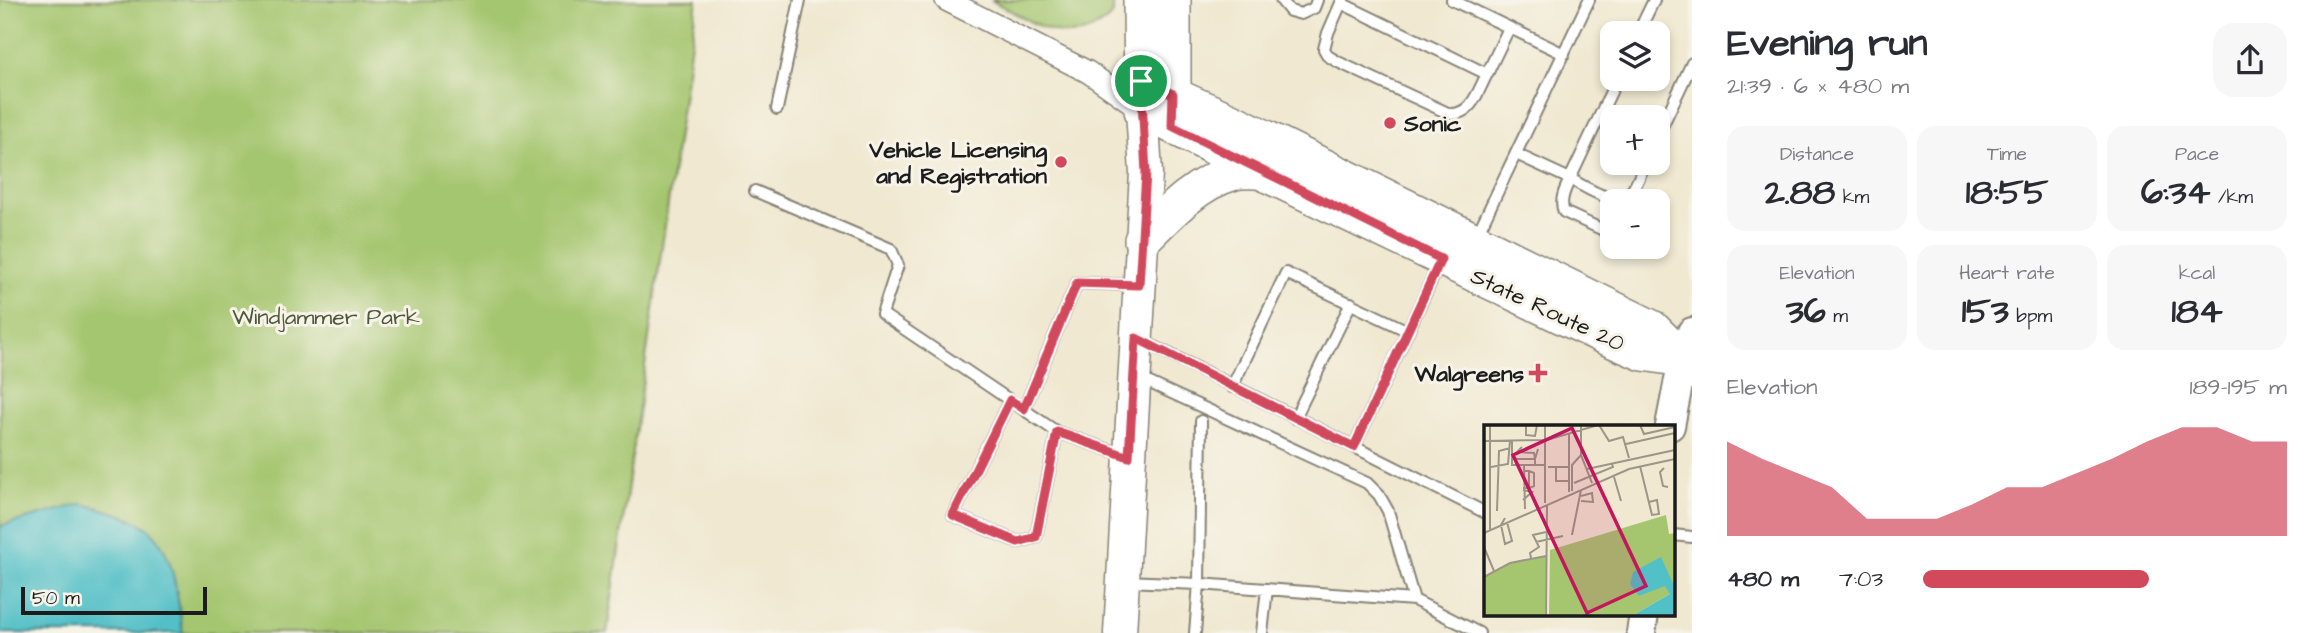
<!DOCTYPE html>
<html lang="en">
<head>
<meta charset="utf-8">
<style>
  :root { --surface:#fff; --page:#f7f7f7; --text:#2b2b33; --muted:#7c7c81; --accent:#d1495b }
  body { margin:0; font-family:"Architects Daughter",sans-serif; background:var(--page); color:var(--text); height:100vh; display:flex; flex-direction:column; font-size:26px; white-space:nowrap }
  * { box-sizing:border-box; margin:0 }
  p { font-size:23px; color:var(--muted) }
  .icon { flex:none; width:38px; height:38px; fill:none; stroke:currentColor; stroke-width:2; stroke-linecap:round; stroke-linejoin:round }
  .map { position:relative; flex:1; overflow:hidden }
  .details { display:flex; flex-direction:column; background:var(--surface); width:630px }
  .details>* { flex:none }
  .buttons { position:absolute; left:1600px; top:21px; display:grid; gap:14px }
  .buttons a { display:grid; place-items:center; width:70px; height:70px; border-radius:14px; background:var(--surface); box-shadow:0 4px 10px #0003; font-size:35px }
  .scale { position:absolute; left:21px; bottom:18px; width:186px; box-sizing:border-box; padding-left:7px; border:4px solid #1c1c1c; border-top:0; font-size:19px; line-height:24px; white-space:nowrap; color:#1c1c1c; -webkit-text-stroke:5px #f7f3e8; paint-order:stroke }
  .pin { position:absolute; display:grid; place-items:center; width:60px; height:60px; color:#fff; margin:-30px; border:4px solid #fff; border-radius:50%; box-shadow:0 2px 7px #0007 }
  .round { display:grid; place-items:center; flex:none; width:74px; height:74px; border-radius:21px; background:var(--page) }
  .head { display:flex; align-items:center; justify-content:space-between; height:119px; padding:0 35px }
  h1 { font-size:38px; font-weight:800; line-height:52px }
  .metrics { display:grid; grid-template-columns:repeat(3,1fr); gap:10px; height:119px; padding:7px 35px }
  .metrics div { display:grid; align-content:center; border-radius:18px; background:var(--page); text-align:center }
  .metrics b { font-size:35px; font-weight:800 }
  .metrics small { font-size:19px; font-weight:400 }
  .metrics p { font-size:19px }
  .chart { height:196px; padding:14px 35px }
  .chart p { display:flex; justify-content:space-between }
  .chart svg { width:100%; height:126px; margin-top:7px; fill:var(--accent); opacity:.7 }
  ul { padding:0 35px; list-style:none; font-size:23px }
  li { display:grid; grid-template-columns:112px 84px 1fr; align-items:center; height:52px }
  li i { height:18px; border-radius:9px; background:var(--accent) }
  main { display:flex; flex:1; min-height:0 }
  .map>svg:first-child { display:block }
  .green { fill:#a5c66f; stroke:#607146; stroke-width:2 }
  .water { fill:#52c0c7; stroke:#376e72; stroke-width:2 }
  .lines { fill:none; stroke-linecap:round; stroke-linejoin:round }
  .service-casing { stroke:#868276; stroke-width:14 }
  .minor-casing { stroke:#868276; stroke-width:24 }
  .tertiary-casing { stroke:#868276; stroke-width:32 }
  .secondary-casing { stroke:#868276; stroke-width:35 }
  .primary-casing { stroke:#868276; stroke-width:38 }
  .service { stroke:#fff; stroke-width:10 }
  .minor { stroke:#fff; stroke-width:21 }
  .tertiary { stroke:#fff; stroke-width:28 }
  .secondary { stroke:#fff; stroke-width:32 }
  .primary { stroke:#fff; stroke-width:35 }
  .route-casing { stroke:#fff; stroke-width:14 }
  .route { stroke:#d1495b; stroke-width:9 }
  .poi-dot { fill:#d1495b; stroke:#f7f3e8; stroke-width:2.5 }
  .labels { text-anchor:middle; stroke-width:6; stroke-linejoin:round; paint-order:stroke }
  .poi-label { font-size:23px; font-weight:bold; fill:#1c1c1c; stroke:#f7f3e8; text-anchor:end }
  .street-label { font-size:23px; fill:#1c1c1c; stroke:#f7f3e8 }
  .park-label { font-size:23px; fill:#4c5839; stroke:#f7f3e8 }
  .inset-road { fill:none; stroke:#9b9688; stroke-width:2 }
  .view { fill:#c2185b; fill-opacity:0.15; stroke:#c2185b; stroke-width:3.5 }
  .inset-edge { fill:none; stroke:#1c1c1c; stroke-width:3.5 }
</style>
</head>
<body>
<main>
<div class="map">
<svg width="1692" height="633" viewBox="0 0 1692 633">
  <rect width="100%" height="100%" fill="#f7f3e8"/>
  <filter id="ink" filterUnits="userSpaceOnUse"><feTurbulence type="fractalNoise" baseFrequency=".0143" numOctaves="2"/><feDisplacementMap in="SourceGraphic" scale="14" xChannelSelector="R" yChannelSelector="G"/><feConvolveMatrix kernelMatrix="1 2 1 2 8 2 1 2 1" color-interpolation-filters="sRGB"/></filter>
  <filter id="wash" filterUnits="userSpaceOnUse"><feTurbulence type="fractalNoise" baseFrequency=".00686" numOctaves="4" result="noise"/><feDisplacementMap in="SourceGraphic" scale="28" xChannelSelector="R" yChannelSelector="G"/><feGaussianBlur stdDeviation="1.57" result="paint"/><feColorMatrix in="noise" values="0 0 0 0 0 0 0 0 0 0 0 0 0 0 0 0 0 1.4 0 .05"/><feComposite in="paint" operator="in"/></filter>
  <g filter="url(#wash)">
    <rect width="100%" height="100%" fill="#f0e8d0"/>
    <!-- green -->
    <path class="green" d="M 0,0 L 697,0 L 607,633 L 0,633 Z
      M 991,0 L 1113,0 L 1113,14 C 1072,56 1033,22 991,0 Z"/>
    <!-- water -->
    <path class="water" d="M 81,504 C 102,508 136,517 151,531 C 175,554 178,602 183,633 L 0,633 L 0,526 Z"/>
  </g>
  <g filter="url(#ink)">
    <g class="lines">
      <!-- service casing -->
      <g class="service-casing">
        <path id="service" d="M 1281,0 L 1290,11 L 1301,14 L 1314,8 L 1317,0
          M 1343,0 L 1341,3 L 1487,74 L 1509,28
          M 1452,0 L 1564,54
          M 1341,3 L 1328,33 L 1324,49 L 1328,56 L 1338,62 L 1450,114 C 1472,115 1478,91 1487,74
          M 1638,33 L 1654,0
          M 777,109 L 800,0
          M 1657,137 L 1692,63
          M 1516,154 L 1570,179 L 1617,79
          M 755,191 L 891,249 L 898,265 L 882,314 L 1057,432 L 1127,456
          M 1612,234 L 1564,212 C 1559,201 1565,189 1570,179 C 1586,187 1613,207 1629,194 C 1637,187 1641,172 1645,163
          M 1476,237 L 1589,0
          M 1141,340 L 1486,513
          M 1139,378 L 1367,483 L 1379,495 L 1388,511 L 1414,600
          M 1232,387 L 1286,273 L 1408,331
          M 1010,400 L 953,515 L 1018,542 L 1036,537 L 1057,432
          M 1024,409 L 1077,283 L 1137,285
          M 1295,418 L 1351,303
          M 1354,447 L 1440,262
          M 1673,535 L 1692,537
          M 1125,581 L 1199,584 L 1414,600 L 1479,633
          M 1195,633 L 1199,584 L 1201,421
          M 1262,633 L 1267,589"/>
      </g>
      <!-- minor casing -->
      <g class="minor-casing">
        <path id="minor" d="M 946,0 L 1088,72 L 1142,110"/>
      </g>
      <!-- tertiary casing -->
      <g class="tertiary-casing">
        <path id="tertiary" d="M 1670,426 L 1683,359 L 1692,332
          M 1641,633 L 1644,614"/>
      </g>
      <!-- secondary casing -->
      <g class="secondary-casing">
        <path id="secondary" d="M 1120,633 L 1146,173 L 1142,110"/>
      </g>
      <!-- primary casing -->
      <g class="primary-casing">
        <path id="primary" d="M 1141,0 L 1142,110 L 1260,171 L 1606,337 L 1643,353 L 1683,359 L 1692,367
          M 1141,81 L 1233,122 L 1652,328 L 1683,359 L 1689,360
          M 1173,115 L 1173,0
          M 1142,240 C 1167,215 1196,183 1232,173 C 1240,170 1251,171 1260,171"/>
      </g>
      <!-- service -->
      <use href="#service" class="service"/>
      <!-- minor -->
      <use href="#minor" class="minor"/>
      <!-- tertiary -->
      <use href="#tertiary" class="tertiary"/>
      <!-- secondary -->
      <use href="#secondary" class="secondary"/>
      <!-- primary -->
      <use href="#primary" class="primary"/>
    </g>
  </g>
  <g class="lines" filter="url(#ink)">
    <!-- route casing -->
    <g class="route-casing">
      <path id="route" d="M 1141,81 L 1173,94 L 1172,126 L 1441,259 L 1354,447 L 1136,338 L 1129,457 L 1057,432 L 1036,537 L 1018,542 L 953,515 L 1010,400 L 1024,409 L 1077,283 L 1139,285 L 1146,173 Z"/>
    </g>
    <!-- route -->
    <use href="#route" class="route"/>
  </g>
  <!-- markers -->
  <g class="poi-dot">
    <circle cx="1390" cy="123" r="7"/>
    <circle cx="1061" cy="162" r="7"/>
    <path d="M1534.5 362.5h7v7h7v7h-7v7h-7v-7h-7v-7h7z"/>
  </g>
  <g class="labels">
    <!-- poi labels -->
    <g class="poi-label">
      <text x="1404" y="131" text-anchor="start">Sonic</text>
      <text x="1047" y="157">Vehicle Licensing<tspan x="1047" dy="26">and Registration</tspan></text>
      <text x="1524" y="381">Walgreens</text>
    </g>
    <!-- street labels -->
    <g class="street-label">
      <text transform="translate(1548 309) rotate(25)" y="8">State Route 20</text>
    </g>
    <!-- park labels -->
    <g class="park-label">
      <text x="326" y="324">Windjammer Park</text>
    </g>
  </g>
  <!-- overview -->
  <g transform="translate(1484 425)">
    <rect width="191" height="191" fill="#f0e8d0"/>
    <path d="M 182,90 L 185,109 L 191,108 L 191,166 L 148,191 L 65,191 L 66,125 ZM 62,131 L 62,191 L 0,191 L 0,152 L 26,138 Z" fill="#a5c66f"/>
    <path d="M 177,132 L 191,163 L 191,191 L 148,191 L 186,169 L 181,161 L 155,171 L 146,159 L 149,147 Z" fill="#52c0c7"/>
    <path class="inset-road" d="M 42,0 L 42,10 L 51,11 L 53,0M 97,0 L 97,30 L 108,58M 115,0 L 125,16 L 139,12 L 145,33M 156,0 L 160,9 L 191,2M 0,16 L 63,15 L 114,0M 28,16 L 28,40 L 61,40M 142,19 L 191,8M 38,22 L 33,27 L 50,28 L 51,34 L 54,24M 28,34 L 51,34 L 51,40M 40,40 L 41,84M 156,41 L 168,90 L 175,89 L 173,75 L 165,77M 7,42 L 24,39 L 26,16M 64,42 L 86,42M 72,42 L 72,56 L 85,56M 180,43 L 176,47 L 179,61 L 184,62M 103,44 L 191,25M 130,52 L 137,76M 90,58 L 129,42 L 128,39M 39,63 L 45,63 L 45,46 L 40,46M 45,63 L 50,61 L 50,48 L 45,46M 88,66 L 88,40 L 97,30M 85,67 L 85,9M 39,75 L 48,67 L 39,65M 97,76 L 109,77 L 108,68 L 97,71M 61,78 L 61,0M 13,86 L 15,26 L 26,23M 21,93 L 17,100 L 21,119 L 28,116 L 23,97M 6,105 L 6,0M 0,108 L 145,44 L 191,34M 88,110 L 97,65M 52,117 L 79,111M 0,122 L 10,146M 47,133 L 46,128 L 55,122 L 49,110 L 62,107M 0,152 L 26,138 L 62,131M 62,191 L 63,81"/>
    <path class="view" d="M 88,3 L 162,161 L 103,188 L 29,30 Z"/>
    <rect width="191" height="191" class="inset-edge"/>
  </g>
</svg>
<div class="buttons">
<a><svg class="icon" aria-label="layers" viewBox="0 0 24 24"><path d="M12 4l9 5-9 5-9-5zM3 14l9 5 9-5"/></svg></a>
<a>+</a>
<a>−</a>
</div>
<div class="scale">50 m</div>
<div class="pin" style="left:1141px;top:81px;background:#1e9e55"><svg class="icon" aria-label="arrive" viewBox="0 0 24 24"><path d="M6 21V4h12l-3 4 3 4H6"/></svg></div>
</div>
<section class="details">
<div class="head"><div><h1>Evening run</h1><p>21:39 · 6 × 480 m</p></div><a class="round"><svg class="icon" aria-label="share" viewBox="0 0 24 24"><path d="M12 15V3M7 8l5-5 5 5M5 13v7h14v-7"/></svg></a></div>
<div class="metrics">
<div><p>Distance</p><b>2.88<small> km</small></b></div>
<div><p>Time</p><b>18:55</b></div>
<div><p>Pace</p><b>6:34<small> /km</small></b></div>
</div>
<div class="metrics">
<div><p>Elevation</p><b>36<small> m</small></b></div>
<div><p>Heart rate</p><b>153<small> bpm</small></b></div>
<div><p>kcal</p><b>184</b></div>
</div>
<div class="chart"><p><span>Elevation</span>189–195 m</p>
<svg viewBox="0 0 160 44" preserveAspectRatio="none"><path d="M0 44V11L10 17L20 22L30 27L40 38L50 38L60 38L70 33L80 27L90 27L100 22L110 17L120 11L130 6L140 6L150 11L160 11V44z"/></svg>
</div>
<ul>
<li><b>480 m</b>7:03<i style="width:62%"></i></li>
</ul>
</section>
</main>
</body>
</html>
